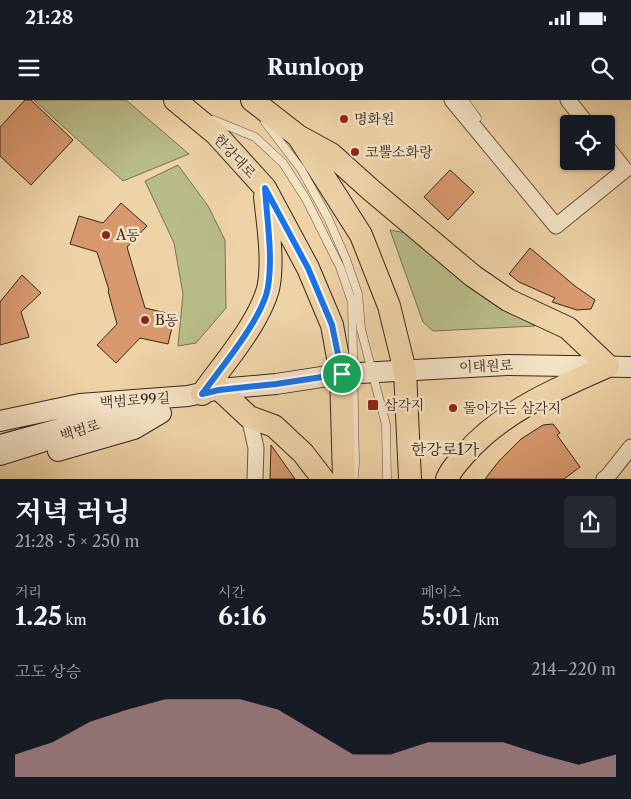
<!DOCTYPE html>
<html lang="ko">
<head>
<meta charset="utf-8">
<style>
  :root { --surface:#171b24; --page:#242831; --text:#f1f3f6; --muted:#9ea1a6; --accent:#c59692 }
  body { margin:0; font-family:"Libre Caslon Text","Noto Serif KR",serif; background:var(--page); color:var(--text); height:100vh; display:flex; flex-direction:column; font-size:19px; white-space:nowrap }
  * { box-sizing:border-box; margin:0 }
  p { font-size:16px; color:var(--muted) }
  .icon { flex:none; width:28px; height:28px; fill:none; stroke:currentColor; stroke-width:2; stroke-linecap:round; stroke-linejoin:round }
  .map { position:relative; height:379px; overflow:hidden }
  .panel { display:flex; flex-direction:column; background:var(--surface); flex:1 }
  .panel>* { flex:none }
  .controls { position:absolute; left:560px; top:15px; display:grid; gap:10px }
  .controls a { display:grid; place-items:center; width:55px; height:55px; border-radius:5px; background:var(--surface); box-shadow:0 1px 4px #0004; font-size:25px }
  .pin { position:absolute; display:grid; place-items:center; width:42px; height:42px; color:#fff; margin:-21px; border:2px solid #fff; border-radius:50%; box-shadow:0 1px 5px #0007 }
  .round { display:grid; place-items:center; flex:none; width:52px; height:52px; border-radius:5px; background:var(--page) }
  .summary { display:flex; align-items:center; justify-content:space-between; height:85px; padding:0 15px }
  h1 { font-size:28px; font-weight:700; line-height:38px }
  .stats { display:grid; grid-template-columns:repeat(3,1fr); gap:8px; height:85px; padding:5px 15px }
  .stats div { display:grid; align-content:center }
  .stats b { font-size:25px; font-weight:700 }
  .stats small { font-size:14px; font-weight:400 }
  .stats p { font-size:14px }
  .chart { height:140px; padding:10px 15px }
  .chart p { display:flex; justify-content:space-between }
  .chart svg { width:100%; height:90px; margin-top:5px; fill:var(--accent); opacity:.7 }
  .status { display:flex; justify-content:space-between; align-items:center; height:35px; padding:0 25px; background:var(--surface); direction:ltr }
  .status svg { height:14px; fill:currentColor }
  header { display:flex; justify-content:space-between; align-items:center; height:65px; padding:0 15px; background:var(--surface); font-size:22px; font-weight:700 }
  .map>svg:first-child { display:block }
  .green { fill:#b8bc87; stroke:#777254 }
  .building { fill:#d9996f; stroke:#362821 }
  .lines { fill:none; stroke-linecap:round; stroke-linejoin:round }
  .service-casing { stroke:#645342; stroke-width:9 }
  .minor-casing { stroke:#645342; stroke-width:17 }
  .secondary-casing { stroke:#362821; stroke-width:22 }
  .primary-casing { stroke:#362821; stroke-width:24 }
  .service { stroke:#f4e2c5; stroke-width:8 }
  .minor { stroke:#f4e2c5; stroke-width:15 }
  .secondary { stroke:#f4e2c5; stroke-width:20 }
  .primary { stroke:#eed3a6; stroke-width:22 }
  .route-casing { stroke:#fff; stroke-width:10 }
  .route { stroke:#1a73e8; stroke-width:6 }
  .poi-dot { fill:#8f2418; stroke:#f4e2c5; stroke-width:2 }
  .labels { text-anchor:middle; stroke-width:5; stroke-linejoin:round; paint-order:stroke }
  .poi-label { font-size:14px; fill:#362821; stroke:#f4e2c5; text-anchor:start }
  .street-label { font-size:14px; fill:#362821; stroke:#f4e2c5 }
  .quarter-label { font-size:16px; fill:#362821; stroke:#f4e2c5 }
</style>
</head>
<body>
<div class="status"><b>21:28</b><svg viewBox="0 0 49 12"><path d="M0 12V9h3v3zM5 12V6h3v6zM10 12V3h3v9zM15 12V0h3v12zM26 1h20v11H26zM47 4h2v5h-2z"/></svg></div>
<header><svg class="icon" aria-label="menu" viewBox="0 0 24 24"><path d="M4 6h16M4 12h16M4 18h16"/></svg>Runloop<svg class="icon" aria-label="search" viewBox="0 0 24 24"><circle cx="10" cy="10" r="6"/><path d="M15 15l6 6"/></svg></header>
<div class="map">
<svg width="631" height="379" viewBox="0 0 631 379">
  <rect width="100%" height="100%" fill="#eed3a6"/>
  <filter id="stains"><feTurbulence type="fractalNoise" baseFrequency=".004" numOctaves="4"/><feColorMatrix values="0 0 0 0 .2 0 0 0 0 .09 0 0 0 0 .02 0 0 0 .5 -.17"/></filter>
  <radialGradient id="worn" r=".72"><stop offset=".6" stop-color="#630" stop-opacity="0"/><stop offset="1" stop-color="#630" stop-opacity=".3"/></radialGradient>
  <!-- green -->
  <path class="green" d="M 34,0 L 126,0 L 189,54 L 123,81 Z
    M 178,65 L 208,106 L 225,140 L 226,208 L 196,243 L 178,246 L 183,194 L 174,143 L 145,81 Z
    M 390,130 L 406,133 L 491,199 L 535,226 L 433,231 L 423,222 Z"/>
  <!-- building -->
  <path class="building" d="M 25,0 L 31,0 L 73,40 L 31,85 L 0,56 L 0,27 Z
    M 450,70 L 474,92 L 448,120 L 424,97 Z
    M 121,103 L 147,126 L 127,147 L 145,208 L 175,215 L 168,244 L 140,238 L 116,263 L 97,245 L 117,224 L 108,191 L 109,190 L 97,152 L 70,144 L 79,116 L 103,123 Z
    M 530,148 L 575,186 L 595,200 L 591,209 L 577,210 L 552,202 L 555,198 L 519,182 L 509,174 Z
    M 22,175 L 41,193 L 21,212 L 29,237 L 0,245 L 0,202 Z
    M 553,324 L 560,333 L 557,335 L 580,367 L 564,379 L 485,379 L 499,361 L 521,339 L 543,325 Z
    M 271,345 L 295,379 L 270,379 Z"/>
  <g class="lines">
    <!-- service casing -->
    <g class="service-casing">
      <path id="service" d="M 464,0 L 477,18
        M 213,20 L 255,37 L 283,63 L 306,99 L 340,167 L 352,202 L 355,363 L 354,376
        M 265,22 L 301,69 L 328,118 L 346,159 L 358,194 L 361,229 L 386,325 L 387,379"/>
    </g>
    <!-- minor casing -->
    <g class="minor-casing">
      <path id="minor" d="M 452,0 L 556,126 L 625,70 L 606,46
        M 568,0 L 587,24
        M 249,317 L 256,348 L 255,379
        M 604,379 L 608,376 L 631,347"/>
    </g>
    <!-- secondary casing -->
    <g class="secondary-casing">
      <path id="secondary" d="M 0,321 L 80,304 L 188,296 L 219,289 L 276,284 L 341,274 L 507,265 L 631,267
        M 0,345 L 133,309
        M 58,351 L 134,329 L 161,313
        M 0,355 L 157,306"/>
    </g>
    <!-- primary casing -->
    <g class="primary-casing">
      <path id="primary" d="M 175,0 L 216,34 L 265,88 L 308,168 L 332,225 L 341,274 L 344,379
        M 252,0 L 298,36 L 361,135 L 389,206 L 405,271 L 410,379
        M 298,36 L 331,54 L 371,90 L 473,176 L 508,200 L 568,228 L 608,266 C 556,289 503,311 465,354 C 458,362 451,369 447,379
        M 219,289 L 249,317 L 274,326 L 303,353 L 323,379
        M 202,294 C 223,264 258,225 268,189 C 274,163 268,124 265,97"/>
    </g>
    <!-- service -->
    <use href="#service" class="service"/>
    <!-- minor -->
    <use href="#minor" class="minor"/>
    <!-- secondary -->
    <use href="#secondary" class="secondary"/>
    <!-- primary -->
    <use href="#primary" class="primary"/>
  </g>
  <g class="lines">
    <!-- route casing -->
    <g class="route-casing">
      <path id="route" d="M 265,88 L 308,168 L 332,225 L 342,274 L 276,284 L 219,290 L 202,294 C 221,268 263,218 268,187 C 273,155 267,121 265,88 Z"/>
    </g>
    <!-- route -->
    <use href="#route" class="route"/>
  </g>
  <!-- markers -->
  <g class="poi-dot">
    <circle cx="344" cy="19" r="5"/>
    <circle cx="355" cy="52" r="5"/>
    <circle cx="106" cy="135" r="5"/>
    <circle cx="145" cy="220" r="5"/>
    <rect x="367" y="299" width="12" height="12" rx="2.5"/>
    <circle cx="453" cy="308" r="5"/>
  </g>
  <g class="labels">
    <!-- poi labels -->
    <g class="poi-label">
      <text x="354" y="24">명화원</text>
      <text x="365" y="57">코뿔소화랑</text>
      <text x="116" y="140">A동</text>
      <text x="155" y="225">B동</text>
      <text x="384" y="310">삼각지</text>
      <text x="463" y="313">돌아가는 삼각지</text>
    </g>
    <!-- street labels -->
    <g class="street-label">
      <text transform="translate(235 56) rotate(47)" y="5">한강대로</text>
      <text transform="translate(486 266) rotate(-2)" y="5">이태원로</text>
      <text transform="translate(135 300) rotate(-4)" y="5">백범로99길</text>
      <text transform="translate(80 330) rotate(-17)" y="5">백범로</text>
    </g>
    <!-- quarter labels -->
    <g class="quarter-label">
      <text x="445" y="355">한강로1가</text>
    </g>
  </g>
  <rect width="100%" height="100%" filter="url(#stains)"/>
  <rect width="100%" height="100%" fill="url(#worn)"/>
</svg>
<div class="controls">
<a><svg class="icon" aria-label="locate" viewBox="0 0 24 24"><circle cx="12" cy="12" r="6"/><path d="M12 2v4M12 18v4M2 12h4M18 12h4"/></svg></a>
</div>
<div class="pin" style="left:342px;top:274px;background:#1e9e55"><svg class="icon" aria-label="arrive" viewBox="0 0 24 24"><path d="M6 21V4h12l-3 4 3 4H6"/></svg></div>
</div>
<section class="panel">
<div class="summary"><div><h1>저녁 러닝</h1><p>21:28 · 5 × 250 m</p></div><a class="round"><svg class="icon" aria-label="share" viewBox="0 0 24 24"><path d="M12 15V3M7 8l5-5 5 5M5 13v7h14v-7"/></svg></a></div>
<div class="stats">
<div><p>거리</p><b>1.25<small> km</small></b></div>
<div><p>시간</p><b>6:16</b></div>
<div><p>페이스</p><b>5:01<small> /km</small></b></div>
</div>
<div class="chart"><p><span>고도 상승</span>214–220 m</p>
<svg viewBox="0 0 160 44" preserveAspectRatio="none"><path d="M0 44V33L10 27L20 17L30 11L40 6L50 6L60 6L70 11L80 22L90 33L100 33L110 27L120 27L130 27L140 33L150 38L160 33V44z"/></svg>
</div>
</section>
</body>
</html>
